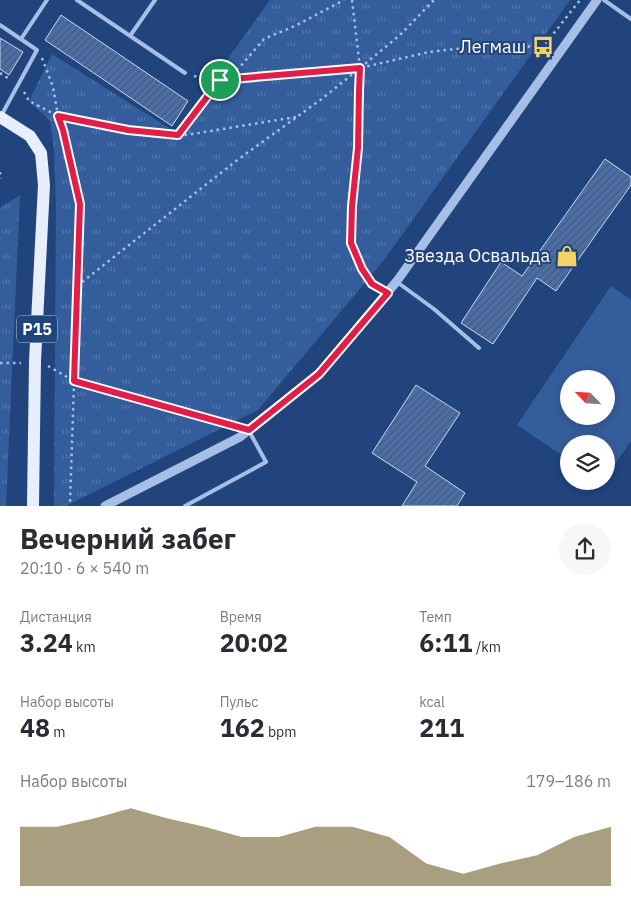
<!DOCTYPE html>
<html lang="ru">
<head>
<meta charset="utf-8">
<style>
  :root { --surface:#fff; --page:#f7f7f7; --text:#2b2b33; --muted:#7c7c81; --accent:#85764a }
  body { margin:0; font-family:"IBM Plex Sans",sans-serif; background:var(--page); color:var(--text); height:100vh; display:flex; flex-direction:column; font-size:19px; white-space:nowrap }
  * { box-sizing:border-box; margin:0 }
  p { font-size:16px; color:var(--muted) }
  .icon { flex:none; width:28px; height:28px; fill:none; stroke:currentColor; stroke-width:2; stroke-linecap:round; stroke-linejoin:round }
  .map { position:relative; height:506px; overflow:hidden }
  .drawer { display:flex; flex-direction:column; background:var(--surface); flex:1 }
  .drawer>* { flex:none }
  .needle { width:32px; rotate:295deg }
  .fabs { position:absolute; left:560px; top:370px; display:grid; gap:10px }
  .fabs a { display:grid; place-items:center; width:55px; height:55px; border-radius:50%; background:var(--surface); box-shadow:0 2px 8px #0003; font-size:25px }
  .pin { position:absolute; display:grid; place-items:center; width:42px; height:42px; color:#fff; margin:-21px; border:2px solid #fff; border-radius:50%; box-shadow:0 1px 5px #0007 }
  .round { display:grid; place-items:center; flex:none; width:52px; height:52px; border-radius:26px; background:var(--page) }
  .head { display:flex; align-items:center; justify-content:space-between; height:85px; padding:0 20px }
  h1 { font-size:28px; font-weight:700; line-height:38px }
  .stats { display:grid; grid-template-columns:repeat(3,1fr); gap:8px; height:85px; padding:5px 20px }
  .stats div { display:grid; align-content:center }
  .stats b { font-size:25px; font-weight:700 }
  .stats small { font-size:14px; font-weight:400 }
  .stats p { font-size:14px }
  .chart { height:140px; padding:10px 20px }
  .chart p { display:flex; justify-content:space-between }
  .chart svg { width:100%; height:90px; margin-top:5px; fill:var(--accent); opacity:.7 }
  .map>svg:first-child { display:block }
  .park { fill:url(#park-tufts) }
  .pitch { fill:#345d9b; fill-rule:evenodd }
  .building { fill:url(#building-hatch); stroke:#c9daf5 }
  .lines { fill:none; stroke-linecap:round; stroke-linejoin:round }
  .path { stroke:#a5bfe6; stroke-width:2.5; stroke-dasharray:2.5 4; stroke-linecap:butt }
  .service { stroke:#a5bfe6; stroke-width:4 }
  .tertiary { stroke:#a5bfe6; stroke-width:9 }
  .primary { stroke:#e7eefd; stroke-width:12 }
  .route-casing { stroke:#fff; stroke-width:10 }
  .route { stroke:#e11d48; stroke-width:6 }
  .labels { text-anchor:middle; stroke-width:4; stroke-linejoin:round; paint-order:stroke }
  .shield { fill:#21447d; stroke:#bcc7d8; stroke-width:1 }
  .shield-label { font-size:16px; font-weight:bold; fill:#fff }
  .poi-label { font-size:18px; fill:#fff; stroke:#21447d; text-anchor:end }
</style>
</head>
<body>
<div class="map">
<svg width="631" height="506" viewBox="0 0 631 506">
  <defs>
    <pattern id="park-tufts" width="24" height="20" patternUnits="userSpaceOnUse" patternTransform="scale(1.25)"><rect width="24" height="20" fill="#345d9b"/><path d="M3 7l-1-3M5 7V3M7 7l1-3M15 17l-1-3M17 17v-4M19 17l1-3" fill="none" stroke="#5275aa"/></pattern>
    <pattern id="building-hatch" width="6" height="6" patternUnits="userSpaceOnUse" patternTransform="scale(1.25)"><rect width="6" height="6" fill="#4a6ea7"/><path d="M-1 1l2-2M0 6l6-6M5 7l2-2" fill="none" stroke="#4b5a70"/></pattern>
  </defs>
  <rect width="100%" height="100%" fill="#21447d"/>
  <!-- park -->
  <path class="park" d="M 270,0 L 570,0 L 384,260 L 258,410 L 66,506 L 54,506 L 56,206 L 54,150 L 50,121 L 29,101 L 52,54 L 175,132 Z
    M 20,195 L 6,506 L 0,506 L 0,208 Z"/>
  <!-- pitch -->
  <path class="pitch" d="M 611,286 L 631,300 L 631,441 L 606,477 L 606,444 L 569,444 L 569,460 L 517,425 ZM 569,379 L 606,379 L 606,416 L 569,416 Z"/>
  <!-- building -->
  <path class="building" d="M 61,15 L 188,101 L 172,126 L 45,40 Z
    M 0,38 L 23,52 L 9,75 L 0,69 Z
    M 605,159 L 631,177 L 631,185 L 556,291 L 537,278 L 493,344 L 461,323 L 501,262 L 522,276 Z
    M 416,385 L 460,413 L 425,466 L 465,493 L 457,506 L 402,506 L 417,482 L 372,453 Z"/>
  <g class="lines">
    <!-- path -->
    <path class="path" d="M 352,0 L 360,68 L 359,91 L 358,148 L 352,207 L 351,243 L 362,269 L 371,284 L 378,287
      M 42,58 L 53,87 L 58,116 L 127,130 L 186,135 L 296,117
      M 0,73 L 11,80
      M 194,76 L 212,81 L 239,68 L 264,39 L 295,26 L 344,0
      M 212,81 L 360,68 L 429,52 L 491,45 L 543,47 L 580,0
      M 24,92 L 29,101 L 58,116 L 63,130 L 80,204 L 70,504
      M 179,134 L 220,80
      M 0,172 L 0,179
      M 77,286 L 236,161 L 323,98 L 360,68 L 400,35 L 434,0
      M 0,363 L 21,363
      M 48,366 L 74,381 L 235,426"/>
    <!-- service -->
    <path class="service" d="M 77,0 L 185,73
      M 604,0 L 631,19
      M 0,25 L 37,50 L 1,116
      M 130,36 L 155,0
      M 21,39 L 47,0
      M 397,282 L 434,309 L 479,348
      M 185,506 L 266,462 L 249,431"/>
    <!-- tertiary -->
    <path class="tertiary" d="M 105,506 L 240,437 L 319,374 L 397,281 L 597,0"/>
    <!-- primary -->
    <path class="primary" d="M 0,117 L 30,136 L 41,153 L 44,185 L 35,361 L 33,506"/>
  </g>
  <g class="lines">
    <!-- route casing -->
    <g class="route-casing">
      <path id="route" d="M 360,68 L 359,91 L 358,148 L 352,206 L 351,243 L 362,269 L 372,284 L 388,293 L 319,374 L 249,430 L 74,381 L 80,204 L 63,130 L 58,116 L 128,130 L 178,135 L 220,80 Z"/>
    </g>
    <!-- route -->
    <use href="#route" class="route"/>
  </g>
  <!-- icons -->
  <defs>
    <g id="bus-bare" transform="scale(1.725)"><path d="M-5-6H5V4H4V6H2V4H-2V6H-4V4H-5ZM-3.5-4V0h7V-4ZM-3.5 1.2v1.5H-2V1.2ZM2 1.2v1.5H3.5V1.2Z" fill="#f3d267" stroke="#21447d" stroke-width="2.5" paint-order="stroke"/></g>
    <g id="shop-bare" transform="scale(1.725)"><path d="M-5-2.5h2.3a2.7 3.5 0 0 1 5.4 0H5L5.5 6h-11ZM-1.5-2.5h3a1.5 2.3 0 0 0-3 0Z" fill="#f3d267" stroke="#21447d" stroke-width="2.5" paint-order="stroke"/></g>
  </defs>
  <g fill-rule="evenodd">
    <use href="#bus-bare" x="543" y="47"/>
    <use href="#shop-bare" x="567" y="256"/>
  </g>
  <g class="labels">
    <!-- shield labels -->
    <rect class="shield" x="17" y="315.5" width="40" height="27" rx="4"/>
    <g class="shield-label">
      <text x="37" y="335">Р15</text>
    </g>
    <!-- poi labels -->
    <g class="poi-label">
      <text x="526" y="53">Легмаш</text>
      <text x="550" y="262">Звезда Освальда</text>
    </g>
  </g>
</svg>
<div class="fabs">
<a><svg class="needle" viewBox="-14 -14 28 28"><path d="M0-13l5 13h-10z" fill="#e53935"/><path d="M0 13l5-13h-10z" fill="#7c7c81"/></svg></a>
<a><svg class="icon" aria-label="layers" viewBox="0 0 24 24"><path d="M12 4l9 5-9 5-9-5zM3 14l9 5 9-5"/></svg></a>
</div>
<div class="pin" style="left:220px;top:80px;background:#1e9e55"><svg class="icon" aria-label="arrive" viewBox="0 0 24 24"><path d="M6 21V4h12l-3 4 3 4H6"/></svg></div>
</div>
<section class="drawer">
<div class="head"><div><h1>Вечерний забег</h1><p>20:10 · 6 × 540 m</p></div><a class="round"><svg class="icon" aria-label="share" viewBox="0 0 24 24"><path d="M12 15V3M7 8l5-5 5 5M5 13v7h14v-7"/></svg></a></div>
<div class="stats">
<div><p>Дистанция</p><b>3.24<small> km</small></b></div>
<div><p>Время</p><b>20:02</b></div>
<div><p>Темп</p><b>6:11<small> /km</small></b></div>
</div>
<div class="stats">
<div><p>Набор высоты</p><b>48<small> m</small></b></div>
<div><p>Пульс</p><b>162<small> bpm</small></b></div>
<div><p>kcal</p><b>211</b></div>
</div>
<div class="chart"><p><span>Набор высоты</span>179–186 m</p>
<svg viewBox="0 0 160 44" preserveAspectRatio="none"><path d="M0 44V15L10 15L20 11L30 6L40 11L50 15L60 20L70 20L80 15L90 15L100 20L110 33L120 38L130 33L140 29L150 20L160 15V44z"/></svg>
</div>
</section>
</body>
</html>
